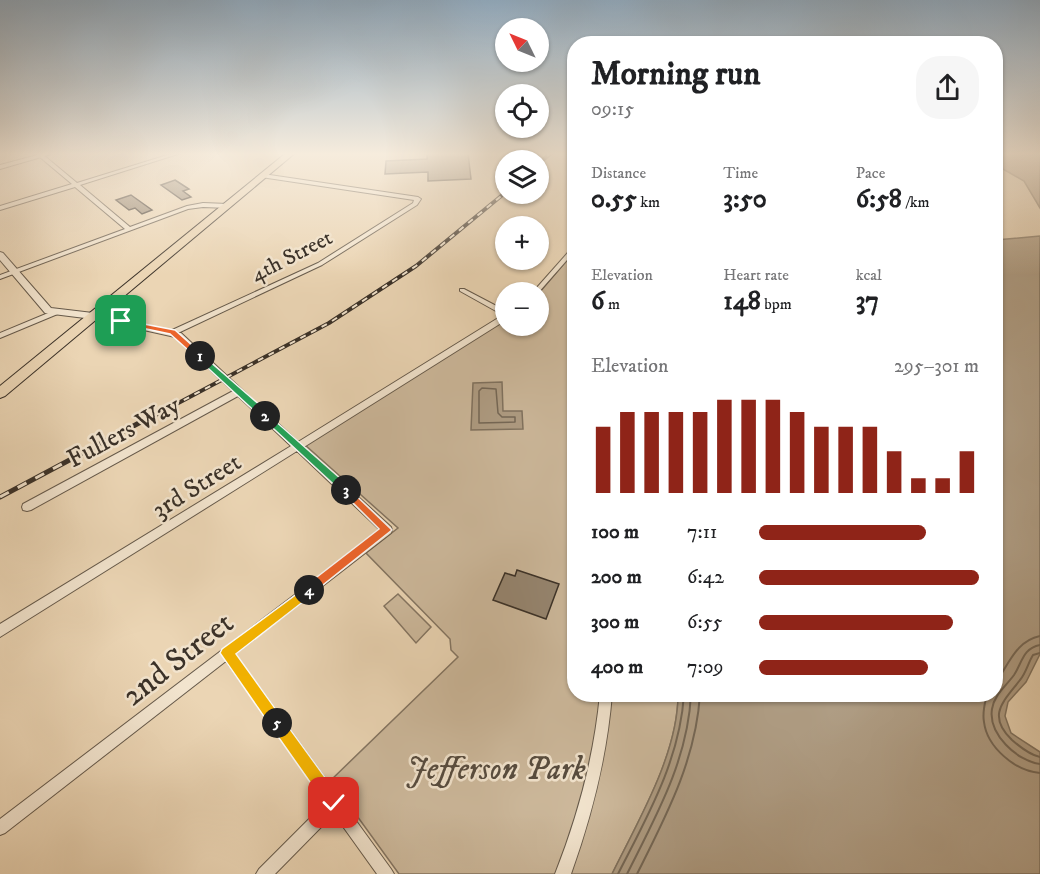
<!DOCTYPE html>
<html lang="en">
<head>
<meta charset="utf-8">
<style>
  :root { --surface:#fff; --page:#f6f6f6; --text:#202124; --muted:#757577; --accent:#8f2418 }
  body { margin:0; font-family:"IM FELL DW Pica",serif; background:var(--page); color:var(--text); height:100vh; display:flex; flex-direction:column; font-size:22px; white-space:nowrap }
  * { box-sizing:border-box; margin:0 }
  p { font-size:20px; color:var(--muted) }
  .icon { flex:none; width:33px; height:33px; fill:none; stroke:currentColor; stroke-width:2; stroke-linecap:round; stroke-linejoin:round }
  .map { position:relative; flex:1; overflow:hidden }
  .side { position:absolute; left:567px; top:36px; width:436px; height:666px; display:flex; flex-direction:column; background:var(--surface); border-radius:24px; box-shadow:0 2px 4px #0004 }
  .side>* { flex:none }
  .needle { width:39px; rotate:313deg }
  .fabs { position:absolute; left:495px; top:18px; display:grid; gap:12px }
  .fabs a { display:grid; place-items:center; width:54px; height:54px; border-radius:50%; background:var(--surface); box-shadow:0 2px 4px #0004; font-size:30px }
  .pin { position:absolute; display:grid; place-items:center; width:51px; height:51px; color:#fff; margin:-26px; border-radius:12px; box-shadow:0 3px 9px #0006 }
  .km { position:absolute; width:30px; height:30px; margin:-15px; border-radius:50%; background:#222; color:#fff; font-size:16px; line-height:30px; text-align:center }
  .round { display:grid; place-items:center; flex:none; width:63px; height:63px; border-radius:24px; background:var(--page) }
  .headline { display:flex; align-items:center; justify-content:space-between; height:102px; padding:0 24px }
  h1 { font-size:33px; font-weight:800; line-height:45px }
  .metrics { display:grid; grid-template-columns:repeat(3,1fr); gap:9px; height:102px; padding:6px 24px }
  .metrics div { display:grid; align-content:center }
  .metrics b { font-size:26px; font-weight:800 }
  .metrics small { font-size:16px; font-weight:400 }
  .metrics p { font-size:16px }
  .chart { height:168px; padding:12px 24px }
  .chart p { display:flex; justify-content:space-between }
  .chart svg { width:100%; height:108px; margin-top:6px; stroke:var(--accent); stroke-width:6 }
  ul { padding:0 24px; list-style:none; font-size:20px }
  li { display:grid; grid-template-columns:96px 72px 1fr; align-items:center; height:45px }
  li i { height:15px; border-radius:8px; background:var(--accent) }
  .map>svg:first-child { display:block }
  .green { fill:#cdb99c; stroke:#847562; stroke-width:1.5 }
  .water { fill:#af9d84; stroke:#80725f; stroke-width:1.5 }
  .lines { fill:none; stroke-linecap:round; stroke-linejoin:round }
  .shore-far1 { stroke:#746756; stroke-width:1.5 }
  .shore { stroke:#746756; stroke-width:2 }
  .building { fill:#968671; stroke:#3a3128; stroke-width:1.5 }
  .minor-casing { stroke:#665a4b; stroke-width:2 }
  .tertiary-casing { stroke:#665a4b; stroke-width:2 }
  .primary-casing { stroke:#3a3128; stroke-width:2 }
  .minor { fill:#f2e4ce; fill-rule:evenodd }
  .tertiary { fill:#f2e4ce; fill-rule:evenodd }
  .primary { fill:#ebd5b4; fill-rule:evenodd }
  .rail-far1-casing { stroke:#3a3128; stroke-width:4 }
  .rail-casing { stroke:#3a3128; stroke-width:5 }
  .rail-far1 { stroke:#f2e4ce; stroke-width:2; stroke-dasharray:6; stroke-linecap:butt }
  .rail { stroke:#f2e4ce; stroke-width:3; stroke-dasharray:10; stroke-linecap:butt }
  .split-1 { fill:#f0652b; stroke:#fff; stroke-width:1.5 }
  .split-2 { fill:#22a559; stroke:#fff; stroke-width:1.5 }
  .split-3 { fill:#22a559; stroke:#fff; stroke-width:1.5 }
  .split-4 { fill:#f0652b; stroke:#fff; stroke-width:1.5 }
  .split-5 { fill:#f5b400; stroke:#fff; stroke-width:1.5 }
  .split-6 { fill:#f5b400; stroke:#fff; stroke-width:1.5 }
  .labels { text-anchor:middle; stroke-width:5; stroke-linejoin:round; paint-order:stroke }
  .far-street-label { font-size:22px; fill:#3a3128; stroke:#f2e4ce }
  .street-label { font-size:26px; fill:#3a3128; stroke:#f2e4ce }
  .near-street-label { font-size:32px; fill:#3a3128; stroke:#f2e4ce }
  .near-park-label { font-size:32px; font-style:italic; fill:#574c3f; stroke:#f2e4ce }
</style>
</head>
<body>
<div class="map">
<svg width="1040" height="874" viewBox="0 0 1040 874">
  <rect width="100%" height="100%" fill="#ebd5b4"/>
  <filter id="stains"><feTurbulence type="fractalNoise" baseFrequency=".00333" numOctaves="4"/><feColorMatrix values="0 0 0 0 .2 0 0 0 0 .09 0 0 0 0 .02 0 0 0 .5 -.17"/></filter>
  <radialGradient id="worn" r=".72"><stop offset=".6" stop-color="#630" stop-opacity="0"/><stop offset="1" stop-color="#630" stop-opacity=".3"/></radialGradient>
  <!-- green -->
  <path class="green" d="M 574,252 L 574,694 L 678,695 C 678,754 638,821 612,874 L 399,874 L 331,780 L 458,657 L 451,650 L 450,639 L 366,553 L 398,528 L 304,444 L 505,318 L 506,326 L 538,326 L 539,293 Z
    M 398,594 L 431,627 L 416,643 L 384,606 Z"/>
  <!-- water -->
  <path class="water" d="M 996,153 L 1040,153 L 1040,208 L 1024,181 L 996,165 Z
    M 1040,236 L 1040,654 L 1026,682 L 1008,702 L 1005,716 L 1011,733 L 1040,752 L 1040,874 L 612,874 C 638,821 678,754 678,695 L 996,694 L 996,240 Z
    M 502,382 L 503,411 L 522,411 L 523,429 L 471,430 L 473,383 Z"/>
  <g class="lines">
    <!-- shore-far1 -->
    <path class="shore-far1" d="M 482,388 L 496,389 L 498,413 L 502,417 L 515,417 L 515,422 L 479,423 L 479,391 Z"/>
    <!-- shore -->
    <path class="shore" d="M 1040,645 C 1023,648 1022,663 1014,675 C 1006,686 994,695 992,709 C 988,734 1017,761 1040,764
      M 1040,653 L 1033,655 C 1028,663 1026,673 1020,680 C 1004,701 986,715 1012,740 C 1020,747 1030,755 1040,757
      M 996,682 C 1009,664 1016,641 1040,636
      M 987,694 C 985,703 982,712 984,722 C 987,747 1015,771 1040,773
      M 618,874 C 647,817 680,760 684,694
      M 627,874 C 656,816 688,760 691,694
      M 637,874 C 666,816 696,760 700,694"/>
  </g>
  <!-- building -->
  <path class="building" d="M 427,153 L 468,153 L 471,179 L 428,181 L 428,172 L 385,174 L 386,161 L 427,159 Z
    M 175,180 L 189,189 L 183,191 L 191,197 L 182,200 L 161,185 Z
    M 131,195 L 152,210 L 142,214 L 135,208 L 129,210 L 116,200 Z
    M 517,570 L 559,584 L 546,619 L 493,600 L 505,573 L 515,576 Z"/>
  <g class="lines">
    <!-- minor casing -->
    <g class="minor-casing">
      <path id="minor" d="M 35,153 L 41,153 L 77,183 L 174,153 L 181,153 L 80,185 L 130,227 L 187,206 L 203,203 L 228,204 L 231,206 L 228,208 L 203,207 L 188,209 L 0,279 L 0,275 L 125,229 L 75,187 L 0,210 L 0,206 L 72,184 Z
        M 263,174 L 418,197 L 421,199 L 417,205 L 322,265 L 178,333 L 181,333 L 298,442 L 503,315 L 460,291 L 460,289 L 464,289 L 506,311 L 506,320 L 304,447 L 391,527 L 392,530 L 391,533 L 235,654 L 391,869 L 394,874 L 377,874 L 334,814 L 275,874 L 256,874 L 259,869 L 326,802 L 226,661 L 5,833 L 0,835 L 0,819 L 380,530 L 297,451 L 0,637 L 0,624 L 291,446 L 238,396 L 31,510 L 27,511 L 23,510 L 22,507 L 23,504 L 233,391 L 175,337 L 90,318 L 90,314 L 93,314 L 170,331 L 318,263 L 413,203 L 414,200 L 261,177 L 261,175 Z
        M 574,247 L 574,252 L 538,293 L 533,292 L 572,248 Z
        M 53,311 L 56,311 L 60,313 L 0,338 L 0,333 Z
        M 600,694 L 612,694 C 607,757 592,815 571,874 L 555,874 C 578,816 594,757 600,694 Z"/>
    </g>
    <!-- tertiary casing -->
    <g class="tertiary-casing">
      <path id="tertiary" d="M 45,153 L 55,153 L 0,169 L 0,165 Z
        M 0,252 L 3,253 L 51,308 L 93,313 L 98,316 L 93,319 L 45,313 L 0,260 Z"/>
    </g>
    <!-- primary casing -->
    <g class="primary-casing">
      <path id="primary" d="M 286,153 L 295,153 L 5,396 L 0,398 L 0,386 Z"/>
    </g>
    <!-- minor -->
    <use href="#minor" class="minor"/>
    <!-- tertiary -->
    <use href="#tertiary" class="tertiary"/>
    <!-- primary -->
    <use href="#primary" class="primary"/>
    <!-- rail-far1 casing -->
    <g class="rail-far1-casing">
      <path id="rail-far1" d="M 538,164 L 551,153
        M 152,417 L 329,323 L 416,266 L 506,192"/>
    </g>
    <!-- rail casing -->
    <g class="rail-casing">
      <path id="rail" d="M 0,497 L 154,415"/>
    </g>
    <!-- rail-far1 -->
    <use href="#rail-far1" class="rail-far1"/>
    <!-- rail -->
    <use href="#rail" class="rail"/>
  </g>
  <!-- sky -->
  <linearGradient id="sky" x2="0" y2="1"><stop stop-color="#91abc0"/><stop offset="0.56" stop-color="#f6ecdd"/><stop offset="1" stop-color="#f6ecdd" stop-opacity="0"/></linearGradient>
  <rect width="1040" height="275" fill="url(#sky)"/>
  <!-- split-1 -->
  <path class="split-1" d="M 118,319 L 175,330 L 204,356 L 197,358 L 170,334 L 118,323 Z"/>
  <!-- split-2 -->
  <path class="split-2" d="M 200,353 L 269,413 L 269,418 L 262,418 L 197,358 L 196,356 Z"/>
  <!-- split-3 -->
  <path class="split-3" d="M 265,412 L 350,487 L 350,493 L 343,493 L 262,418 L 262,413 Z"/>
  <!-- split-4 -->
  <path class="split-4" d="M 346,486 L 392,530 L 309,596 L 302,590 L 304,587 L 379,529 L 343,493 L 343,487 Z"/>
  <!-- split-5 -->
  <path class="split-5" d="M 309,585 L 315,590 L 313,594 L 236,654 L 282,718 L 284,723 L 282,728 L 277,730 L 272,728 L 220,653 L 222,649 Z"/>
  <!-- split-6 -->
  <path class="split-6" d="M 277,716 L 282,718 L 340,798 L 342,803 L 340,809 L 334,811 L 329,809 L 272,728 L 270,723 L 272,718 Z"/>
  <g class="labels">
    <!-- far-street labels -->
    <g class="far-street-label">
      <text transform="translate(291 255) rotate(-27)" y="8">4th Street</text>
    </g>
    <!-- street labels -->
    <g class="street-label">
      <text transform="translate(123 431) rotate(-28)" y="9">Fullers Way</text>
      <text transform="translate(196 485) rotate(-32)" y="9">3rd Street</text>
    </g>
    <!-- near-street labels -->
    <g class="near-street-label">
      <text transform="translate(177 658) rotate(-38)" y="11">2nd Street</text>
    </g>
    <!-- near-park labels -->
    <g class="near-park-label">
      <text x="496" y="779">Jefferson Park</text>
    </g>
  </g>
  <rect width="100%" height="100%" filter="url(#stains)"/>
  <rect width="100%" height="100%" fill="url(#worn)"/>
</svg>
<div class="fabs">
<a><svg class="needle" viewBox="-14 -14 28 28"><path d="M0-13l5 13h-10z" fill="#e53935"/><path d="M0 13l5-13h-10z" fill="#757577"/></svg></a>
<a><svg class="icon" aria-label="locate" viewBox="0 0 24 24"><circle cx="12" cy="12" r="6"/><path d="M12 2v4M12 18v4M2 12h4M18 12h4"/></svg></a>
<a><svg class="icon" aria-label="layers" viewBox="0 0 24 24"><path d="M12 4l9 5-9 5-9-5zM3 14l9 5 9-5"/></svg></a>
<a>+</a>
<a>−</a>
</div>
<div class="pin" style="left:121px;top:321px;background:#1e9e55"><svg class="icon" aria-label="arrive" viewBox="0 0 24 24"><path d="M6 21V4h12l-3 4 3 4H6"/></svg></div>
<div class="pin" style="left:334px;top:803px;background:#d93025"><svg class="icon" aria-label="check" viewBox="0 0 24 24"><path d="M5 12l5 5 9-10"/></svg></div>
<b class="km" style="left:200px;top:356px">1</b>
<b class="km" style="left:265px;top:416px">2</b>
<b class="km" style="left:346px;top:490px">3</b>
<b class="km" style="left:309px;top:590px">4</b>
<b class="km" style="left:277px;top:723px">5</b>
<section class="side">
<div class="headline"><div><h1>Morning run</h1><p>09:15</p></div><a class="round"><svg class="icon" aria-label="share" viewBox="0 0 24 24"><path d="M12 15V3M7 8l5-5 5 5M5 13v7h14v-7"/></svg></a></div>
<div class="metrics">
<div><p>Distance</p><b>0.55<small> km</small></b></div>
<div><p>Time</p><b>3:50</b></div>
<div><p>Pace</p><b>6:58<small> /km</small></b></div>
</div>
<div class="metrics">
<div><p>Elevation</p><b>6<small> m</small></b></div>
<div><p>Heart rate</p><b>148<small> bpm</small></b></div>
<div><p>kcal</p><b>37</b></div>
</div>
<div class="chart"><p><span>Elevation</span>295–301 m</p>
<svg viewBox="0 0 160 44" preserveAspectRatio="none"><path d="M5 44V17M15 44V11M25 44V11M35 44V11M45 44V11M55 44V6M65 44V6M75 44V6M85 44V11M95 44V17M105 44V17M115 44V17M125 44V27M135 44V38M145 44V38M155 44V27"/></svg>
</div>
<ul>
<li><b>100 m</b>7:11<i style="width:76%"></i></li>
<li><b>200 m</b>6:42<i style="width:100%"></i></li>
<li><b>300 m</b>6:55<i style="width:88%"></i></li>
<li><b>400 m</b>7:09<i style="width:77%"></i></li>
</ul>
</section>
</div>
</body>
</html>
